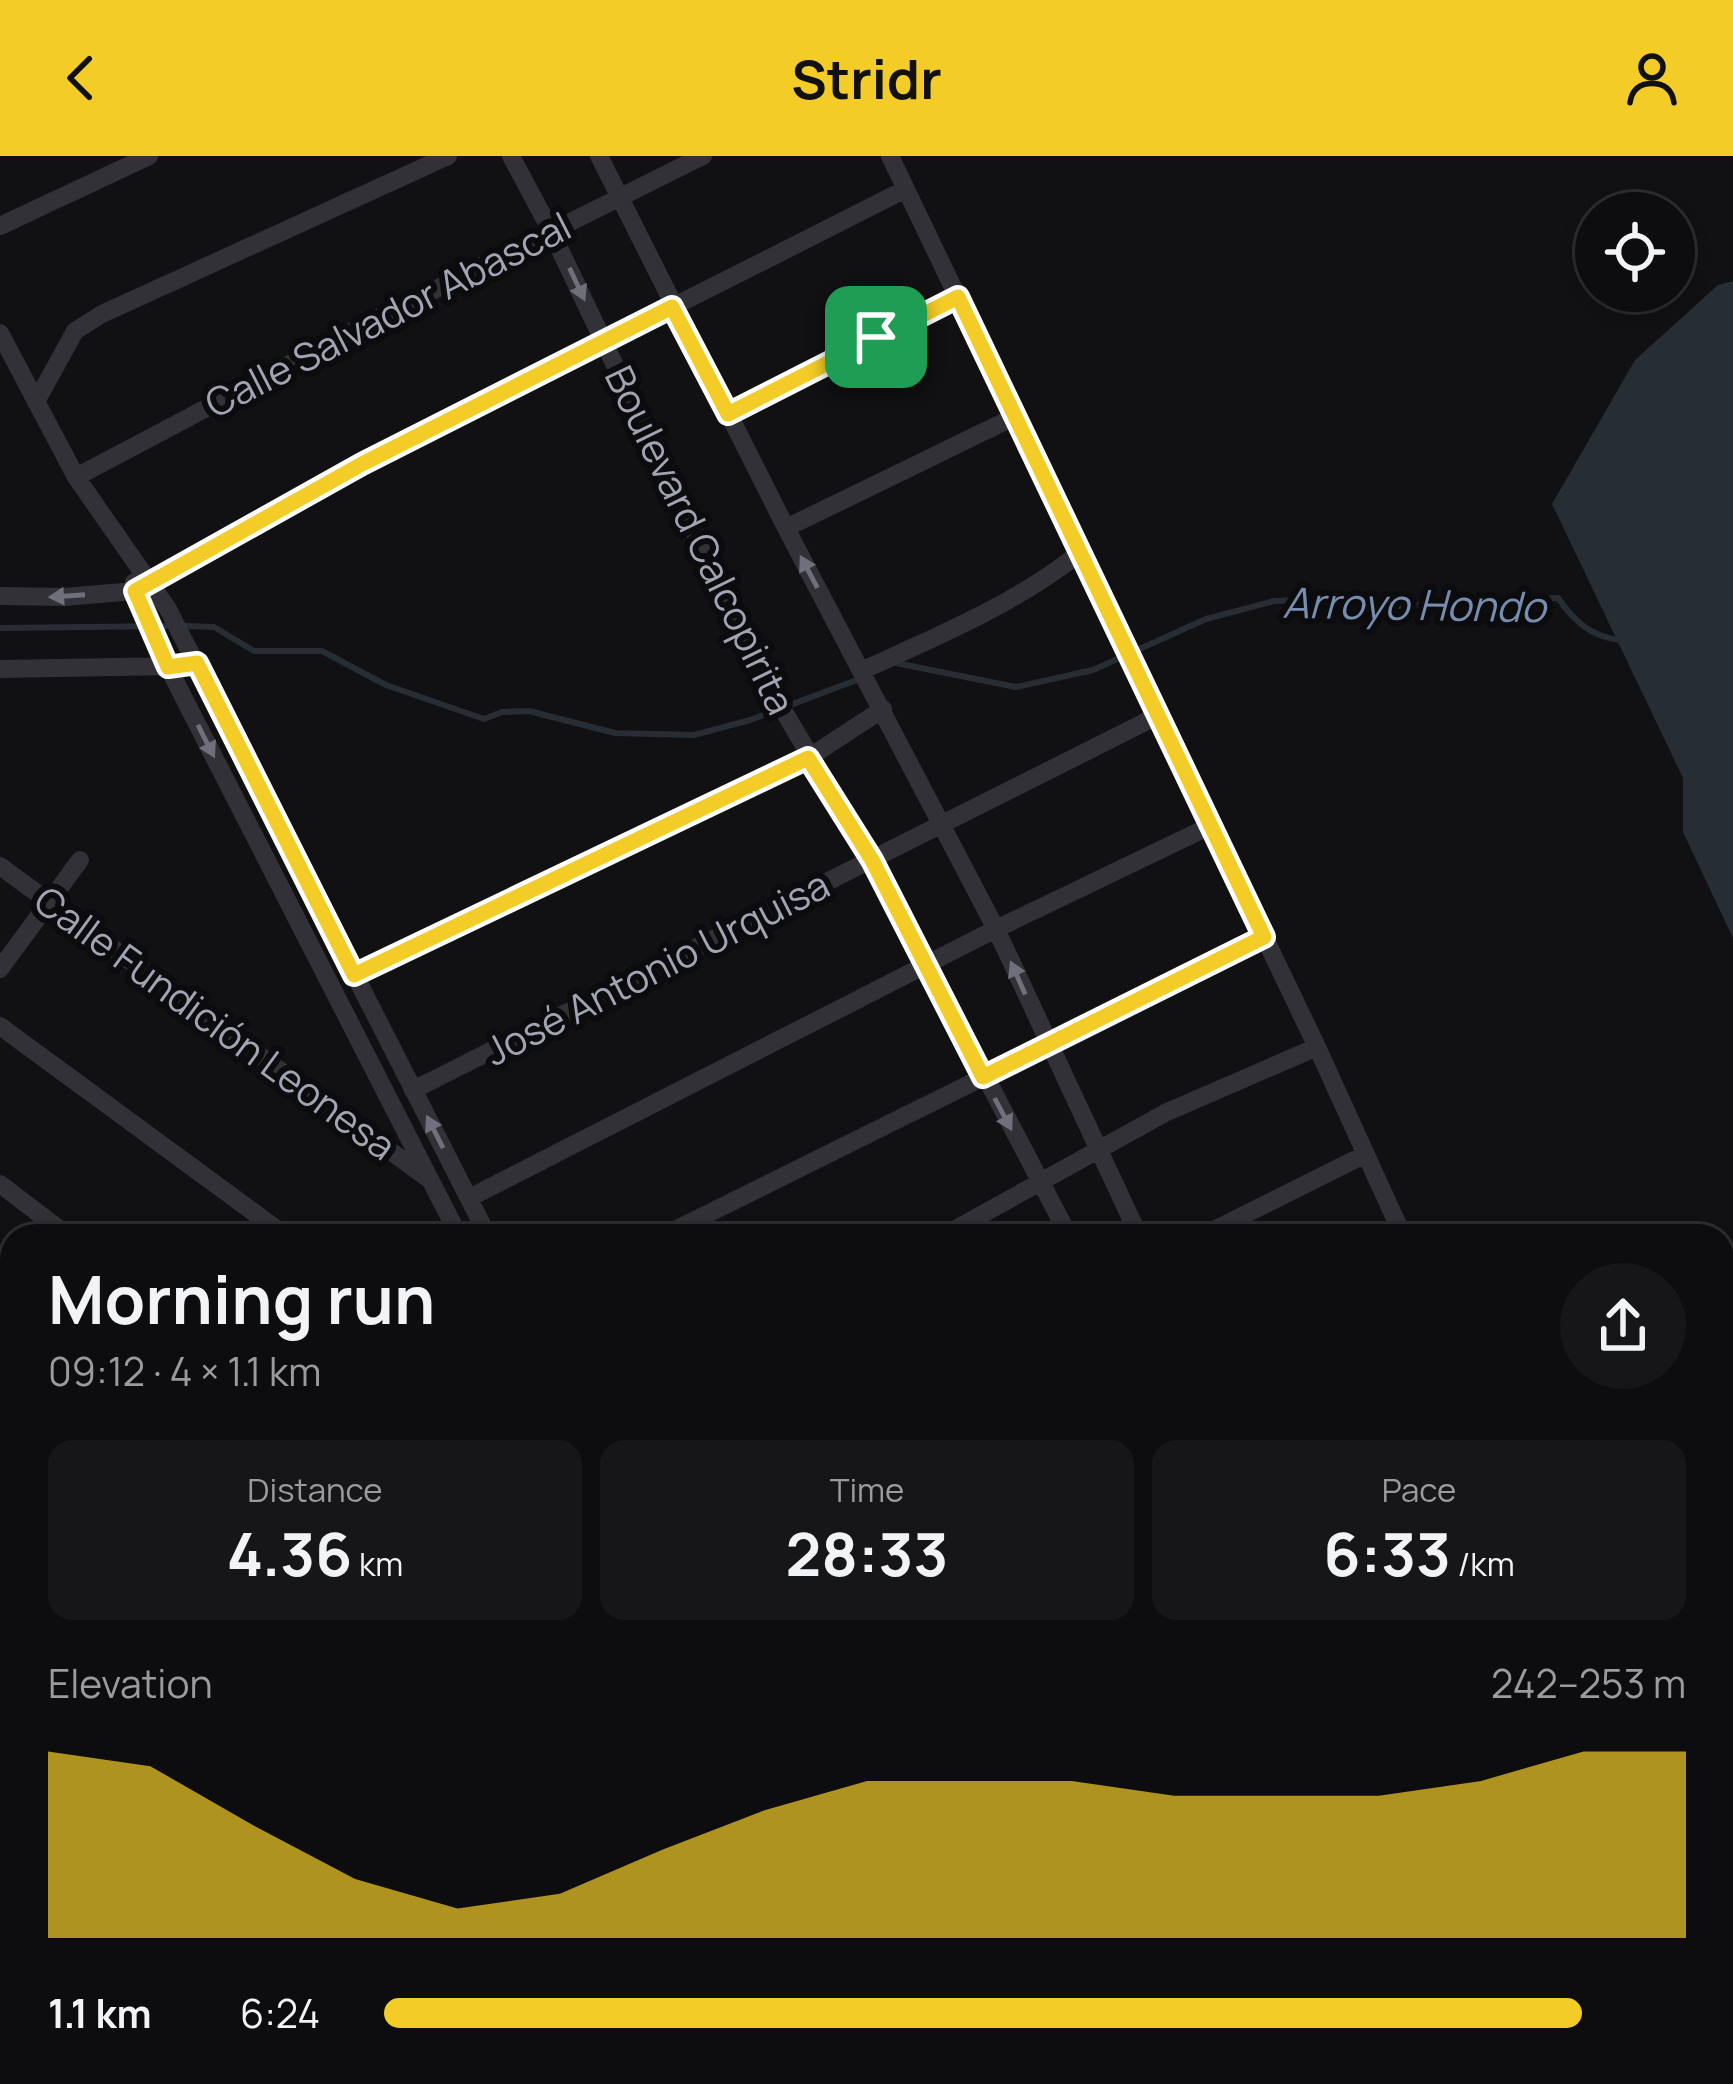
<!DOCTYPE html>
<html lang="en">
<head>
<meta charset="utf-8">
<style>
  :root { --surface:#0d0c0e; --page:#161517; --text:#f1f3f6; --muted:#9a9b9e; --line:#2d2c2e; --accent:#f3cc27 }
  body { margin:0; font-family:Manrope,sans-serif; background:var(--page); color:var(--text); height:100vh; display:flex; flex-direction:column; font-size:45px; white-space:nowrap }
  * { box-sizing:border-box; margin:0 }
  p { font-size:39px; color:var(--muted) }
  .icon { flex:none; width:66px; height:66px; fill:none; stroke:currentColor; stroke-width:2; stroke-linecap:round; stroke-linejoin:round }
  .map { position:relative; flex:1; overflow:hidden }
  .drawer { position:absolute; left:0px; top:1068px; width:1734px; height:861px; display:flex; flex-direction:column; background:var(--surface); border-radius:36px 36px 0 0; box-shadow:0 6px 18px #0003,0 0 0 3px var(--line) }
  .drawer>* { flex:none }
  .fabs { position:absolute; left:1575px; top:36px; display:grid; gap:24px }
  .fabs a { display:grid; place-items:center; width:120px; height:120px; border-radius:50%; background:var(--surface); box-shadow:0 6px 18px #0003,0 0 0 3px var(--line); font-size:60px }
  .pin { position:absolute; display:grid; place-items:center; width:102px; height:102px; color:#fff; margin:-51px; border-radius:24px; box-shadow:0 6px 18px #0006 }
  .round { display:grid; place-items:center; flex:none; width:126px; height:126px; border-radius:63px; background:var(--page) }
  .headline { display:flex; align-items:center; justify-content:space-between; height:204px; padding:0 48px }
  h1 { font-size:66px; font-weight:700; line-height:90px }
  .stats { display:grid; grid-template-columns:repeat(3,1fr); gap:18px; height:204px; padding:12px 48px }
  .stats div { display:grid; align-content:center; border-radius:24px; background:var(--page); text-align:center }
  .stats b { font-size:60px; font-weight:700 }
  .stats small { font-size:33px; font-weight:400 }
  .stats p { font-size:33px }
  .chart { height:336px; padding:24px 48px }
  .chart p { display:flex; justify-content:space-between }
  .chart svg { width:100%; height:216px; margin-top:12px; fill:var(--accent); opacity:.7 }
  ul { padding:0 48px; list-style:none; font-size:39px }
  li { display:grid; grid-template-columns:192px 144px 1fr; align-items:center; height:90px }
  li i { height:30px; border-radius:15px; background:var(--accent) }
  header { display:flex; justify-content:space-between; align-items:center; height:156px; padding:0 48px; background:var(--accent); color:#111; font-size:54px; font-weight:700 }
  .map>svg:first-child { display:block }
  .water { fill:#272d35 }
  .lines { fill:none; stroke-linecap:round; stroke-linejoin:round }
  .stream { stroke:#272d35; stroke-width:6 }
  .minor { stroke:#313137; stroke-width:18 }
  .tertiary { stroke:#313137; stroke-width:21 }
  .oneway { fill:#6f707b }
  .route-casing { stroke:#fff; stroke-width:24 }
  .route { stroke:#f3cc27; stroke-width:15 }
  .labels { text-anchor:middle; stroke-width:12; stroke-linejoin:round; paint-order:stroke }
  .street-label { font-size:39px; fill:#a1a4b3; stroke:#0c0b0d }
  .water-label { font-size:42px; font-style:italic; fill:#778daf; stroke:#0c0b0d }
</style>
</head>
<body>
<header><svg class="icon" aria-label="back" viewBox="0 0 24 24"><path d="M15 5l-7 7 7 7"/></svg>Stridr<svg class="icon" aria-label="person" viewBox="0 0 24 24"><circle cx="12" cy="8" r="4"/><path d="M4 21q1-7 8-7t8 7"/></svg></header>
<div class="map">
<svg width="1733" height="1928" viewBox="0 0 1733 1928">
  <rect width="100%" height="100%" fill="#111012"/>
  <!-- water -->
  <path class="water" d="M 1733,125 L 1733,782 L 1683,676 L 1683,622 L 1552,348 L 1635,204 L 1718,129 Z"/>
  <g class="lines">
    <!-- stream -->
    <path class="stream" d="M 184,470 L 214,471 L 254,495 L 322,495 L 386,529 L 484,563 L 502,556 L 529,555 L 615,577 L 694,579 L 750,564 L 862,522
      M 0,472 L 170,470
      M 896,507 L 1016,531 L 1093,514 L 1206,463 L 1274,445 L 1325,443 L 1402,450 L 1558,442 C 1574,465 1592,482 1622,484"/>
    <!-- minor -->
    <path class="minor" d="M 511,0 L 551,75 L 764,522 L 872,704 L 1069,1080
      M 599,0 L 786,372 L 996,773 L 1139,1080
      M 890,0 L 1317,891 L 1403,1080
      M 0,70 L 149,0
      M 0,177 L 76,321 L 168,453 L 488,1080
      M 36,246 L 75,175 L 102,158 L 448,0
      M 728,258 L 958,141
      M 76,321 L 360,171 L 703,0
      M 786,372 L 1016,260
      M 134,426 L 168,511 L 459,1080
      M 0,440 L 64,441 L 135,435 L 153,428 L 196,398 L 362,308 L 906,33
      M 0,513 L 175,510
      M 861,515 C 938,480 1016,448 1082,395
      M 0,710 L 426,1021
      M 0,813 L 80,704
      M 354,819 L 808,602 L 883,553
      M 0,870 L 286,1080
      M 413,934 L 1157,560
      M 0,1028 L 68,1080
      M 469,1042 L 996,773 L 1210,670
      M 663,1080 L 1265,781
      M 943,1080 L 1165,957 L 1317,891
      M 1202,1080 L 1366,998
      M 0,1293 L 12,1297
      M 0,1487 L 12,1491
      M 1722,1559 L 1733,1566
      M 0,1686 L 12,1690
      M 1722,1726 L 1733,1752
      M 1722,1799 L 1733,1801
      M 0,1873 L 12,1876
      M 143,1917 L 178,1928
      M 602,1917 L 667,1928
      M 1495,1917 L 1500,1928
      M 1675,1917 L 1733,1927
      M 77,1928 L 81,1917
      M 446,1928 L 450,1917"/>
    <!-- tertiary -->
    <path class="tertiary" d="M 0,1185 L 12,1183
      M 1722,1509 L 1733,1516
      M 1722,1611 L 1733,1608"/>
  </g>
  <!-- one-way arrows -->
  <defs><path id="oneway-solid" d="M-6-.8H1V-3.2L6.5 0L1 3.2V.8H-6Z" transform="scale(3)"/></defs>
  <g class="oneway">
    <use href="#oneway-solid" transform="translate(577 128) rotate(65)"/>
    <use href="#oneway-solid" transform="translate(809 416) rotate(-118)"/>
    <use href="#oneway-solid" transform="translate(67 440) rotate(176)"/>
    <use href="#oneway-solid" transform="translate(206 585) rotate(63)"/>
    <use href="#oneway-solid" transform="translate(1018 822) rotate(-114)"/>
    <use href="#oneway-solid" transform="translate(1003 958) rotate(62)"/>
    <use href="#oneway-solid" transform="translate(435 976) rotate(-117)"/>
  </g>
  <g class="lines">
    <!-- route casing -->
    <g class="route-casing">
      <path id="route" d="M 958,141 L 1264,781 L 983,921 L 872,704 L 808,602 L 354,819 L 197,507 L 168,511 L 135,435 L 362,308 L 672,151 L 728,258 Z"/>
    </g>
    <!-- route -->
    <use href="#route" class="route"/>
  </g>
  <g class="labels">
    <!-- street labels -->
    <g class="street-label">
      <text transform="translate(388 159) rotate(-27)" y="14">Calle Salvador Abascal</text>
      <text transform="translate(700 384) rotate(64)" y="14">Boulevard Calcopirita</text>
      <text transform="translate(657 812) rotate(-27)" y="14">José Antonio Urquisa</text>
      <text transform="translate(215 867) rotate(36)" y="14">Calle Fundición Leonesa</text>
    </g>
    <!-- water labels -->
    <g class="water-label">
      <text transform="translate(1414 449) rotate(1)" y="15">Arroyo Hondo</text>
    </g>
  </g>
</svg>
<div class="fabs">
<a><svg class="icon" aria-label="locate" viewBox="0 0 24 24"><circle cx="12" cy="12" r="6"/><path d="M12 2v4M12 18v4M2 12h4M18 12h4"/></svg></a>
</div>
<div class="pin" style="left:876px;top:181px;background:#1e9e55"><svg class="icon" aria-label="arrive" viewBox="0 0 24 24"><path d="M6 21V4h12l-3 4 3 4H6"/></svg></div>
<section class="drawer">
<div class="headline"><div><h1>Morning run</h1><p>09:12 · 4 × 1.1 km</p></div><a class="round"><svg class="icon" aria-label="share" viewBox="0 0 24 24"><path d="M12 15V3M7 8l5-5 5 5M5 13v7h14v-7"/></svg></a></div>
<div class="stats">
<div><p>Distance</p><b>4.36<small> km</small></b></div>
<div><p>Time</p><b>28:33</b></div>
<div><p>Pace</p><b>6:33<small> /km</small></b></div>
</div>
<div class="chart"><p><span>Elevation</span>242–253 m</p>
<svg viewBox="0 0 160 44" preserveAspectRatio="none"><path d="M0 44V6L10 9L20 21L30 32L40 38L50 35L60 26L70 18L80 12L90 12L100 12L110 15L120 15L130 15L140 12L150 6L160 6V44z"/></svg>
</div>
<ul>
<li><b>1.1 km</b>6:24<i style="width:92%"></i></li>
</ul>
</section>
</div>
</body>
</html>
